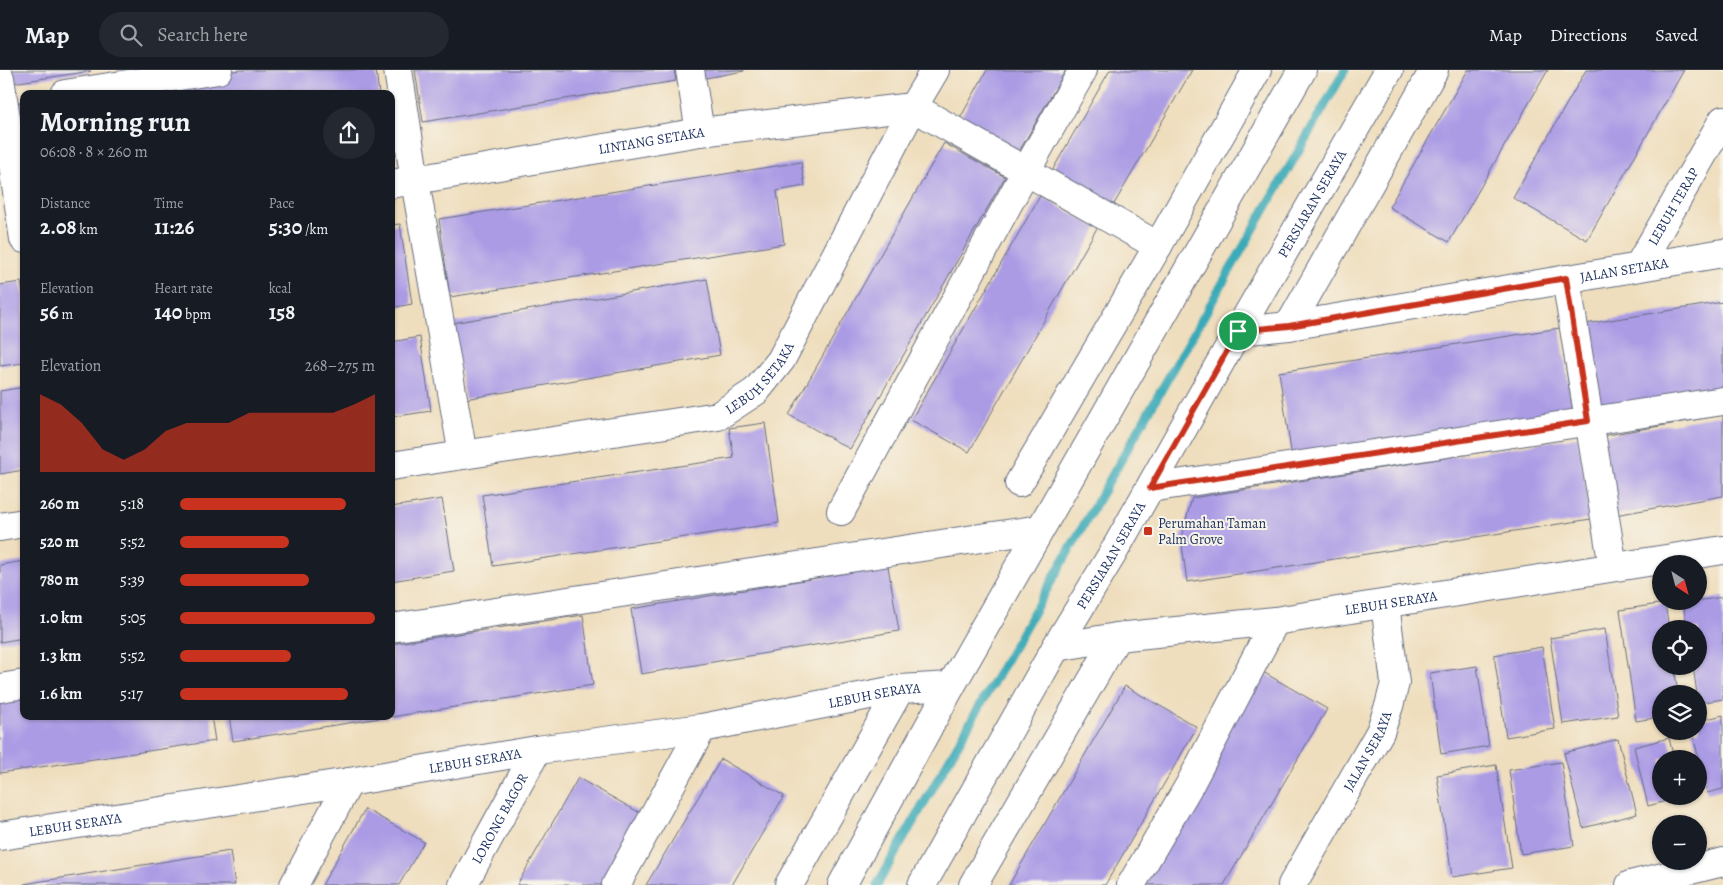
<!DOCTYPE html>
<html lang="en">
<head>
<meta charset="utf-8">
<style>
  :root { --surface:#171b24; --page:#242831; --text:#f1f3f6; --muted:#9ea1a6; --line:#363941; --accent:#c8321e }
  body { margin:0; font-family:Alegreya,serif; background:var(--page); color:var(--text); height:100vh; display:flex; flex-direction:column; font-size:19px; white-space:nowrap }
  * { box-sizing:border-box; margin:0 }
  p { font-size:16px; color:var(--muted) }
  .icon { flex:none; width:28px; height:28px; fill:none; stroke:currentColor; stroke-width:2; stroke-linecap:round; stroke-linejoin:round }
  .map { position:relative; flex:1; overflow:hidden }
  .drawer { position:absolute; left:20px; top:20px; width:375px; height:630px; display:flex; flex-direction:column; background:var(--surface); border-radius:10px; box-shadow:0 1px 4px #0004 }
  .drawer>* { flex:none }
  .needle { width:32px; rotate:144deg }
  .controls { position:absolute; left:1652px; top:485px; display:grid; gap:10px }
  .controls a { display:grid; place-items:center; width:55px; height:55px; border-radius:50%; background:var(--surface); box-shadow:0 1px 4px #0004; font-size:25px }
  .pin { position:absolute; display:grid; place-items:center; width:42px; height:42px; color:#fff; margin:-21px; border:2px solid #fff; border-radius:50%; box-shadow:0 1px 5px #0007 }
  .round { display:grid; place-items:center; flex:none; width:52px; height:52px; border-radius:26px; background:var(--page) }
  .overview { display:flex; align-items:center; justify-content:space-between; height:85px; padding:0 20px }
  h1 { font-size:28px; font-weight:700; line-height:38px }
  .figures { display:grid; grid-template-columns:repeat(3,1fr); gap:8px; height:85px; padding:5px 20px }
  .figures div { display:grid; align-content:center }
  .figures b { font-size:21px; font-weight:700 }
  .figures small { font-size:14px; font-weight:400 }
  .figures p { font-size:14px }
  .chart { height:140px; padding:10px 20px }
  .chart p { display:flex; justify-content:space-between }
  .chart svg { width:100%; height:90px; margin-top:5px; fill:var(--accent); opacity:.7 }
  ul { padding:0 20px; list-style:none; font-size:16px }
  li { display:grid; grid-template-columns:80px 60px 1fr; align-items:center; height:38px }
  li i { height:12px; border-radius:6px; background:var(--accent) }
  header { display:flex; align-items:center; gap:30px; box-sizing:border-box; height:70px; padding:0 25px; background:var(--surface); border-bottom:1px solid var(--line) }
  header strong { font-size:24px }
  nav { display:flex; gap:28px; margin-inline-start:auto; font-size:18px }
  .search { width:350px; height:45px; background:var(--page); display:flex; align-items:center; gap:12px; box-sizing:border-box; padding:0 18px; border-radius:28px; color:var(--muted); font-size:19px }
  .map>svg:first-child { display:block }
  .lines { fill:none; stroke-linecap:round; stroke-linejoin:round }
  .stream { stroke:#3baab8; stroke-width:9 }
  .building { fill:#ab9be5 }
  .minor-casing { stroke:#656c7f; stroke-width:30 }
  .major-casing { stroke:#656c7f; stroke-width:30 }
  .minor { stroke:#fff; stroke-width:28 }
  .major { stroke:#fff; stroke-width:28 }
  .route-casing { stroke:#fff; stroke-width:10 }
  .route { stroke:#c8321e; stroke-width:6 }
  .poi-dot { fill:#c8321e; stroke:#f7f3e8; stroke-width:2 }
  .labels { text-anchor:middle; stroke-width:4; stroke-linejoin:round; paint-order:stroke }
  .street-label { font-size:14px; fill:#1b2f5e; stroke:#f7f3e8 }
  .poi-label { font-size:14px; fill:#1b2f5e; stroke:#f7f3e8; text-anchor:start }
</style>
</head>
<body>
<header>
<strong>Map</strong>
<div class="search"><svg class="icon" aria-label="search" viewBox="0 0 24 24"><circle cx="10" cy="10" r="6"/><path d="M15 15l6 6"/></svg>Search here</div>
<nav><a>Map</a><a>Directions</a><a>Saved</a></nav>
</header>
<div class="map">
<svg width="1723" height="815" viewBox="0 0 1723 815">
  <rect width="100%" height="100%" fill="#f7f3e8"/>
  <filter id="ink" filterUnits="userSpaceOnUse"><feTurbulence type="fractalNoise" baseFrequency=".02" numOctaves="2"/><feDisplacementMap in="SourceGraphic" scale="10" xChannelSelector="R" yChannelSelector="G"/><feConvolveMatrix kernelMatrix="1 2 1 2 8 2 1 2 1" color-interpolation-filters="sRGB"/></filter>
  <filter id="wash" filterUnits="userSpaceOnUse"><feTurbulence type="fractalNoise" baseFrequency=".0096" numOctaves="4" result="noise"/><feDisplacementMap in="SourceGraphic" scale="20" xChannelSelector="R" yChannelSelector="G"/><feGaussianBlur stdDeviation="1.12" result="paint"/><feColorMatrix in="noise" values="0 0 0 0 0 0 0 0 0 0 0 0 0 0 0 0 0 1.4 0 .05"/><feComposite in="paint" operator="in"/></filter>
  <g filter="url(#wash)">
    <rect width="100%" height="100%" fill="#efdebd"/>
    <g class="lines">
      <!-- stream -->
      <path class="stream" d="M 877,815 L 1345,0"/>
    </g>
    <g id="blocks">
      <!-- building -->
      <path class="building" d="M 4,0 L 90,0 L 91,1 L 6,14 Z
        M 240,0 L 376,0 L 379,24 L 89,24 Z
        M 415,0 L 674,0 L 676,11 L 423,52 Z
        M 699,0 L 744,0 L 744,1 L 700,9 Z
        M 987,0 L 1066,0 L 1017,85 L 958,52 Z
        M 1110,0 L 1192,0 L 1110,141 L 1049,106 Z
        M 1468,0 L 1548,0 L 1449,172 L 1389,137 Z
        M 1586,0 L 1684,0 L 1587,170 L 1513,128 Z
        M 24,32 L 24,113 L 9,34 Z
        M 944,73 L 1005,107 L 850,379 L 789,345 Z
        M 801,92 L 805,116 L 777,121 L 784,174 L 450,227 L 439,149 Z
        M 1040,126 L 1097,158 L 969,382 L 911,350 Z
        M 400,154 L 412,234 L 391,238 L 391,155 Z
        M 707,209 L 720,285 L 465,329 L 452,253 Z
        M 21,212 L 24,232 L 24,293 L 0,296 L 0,215 Z
        M 1723,232 L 1723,320 L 1598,339 L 1585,254 Z
        M 1560,258 L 1573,344 L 1292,388 L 1279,302 Z
        M 420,267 L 431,341 L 391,347 L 391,272 Z
        M 24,317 L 24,400 L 0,404 L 0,321 Z
        M 1723,345 L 1723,426 L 1615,445 L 1602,366 Z
        M 765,353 L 779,453 L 493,496 L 482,425 L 734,388 L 729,358 Z
        M 1578,367 L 1591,449 L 1187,512 L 1181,468 L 1192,428 Z
        M 442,429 L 454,501 L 391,511 L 391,437 Z
        M 24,491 L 24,568 L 0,572 L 0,495 Z
        M 888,496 L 899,561 L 641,604 L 631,539 Z
        M 1723,527 L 1723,629 L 1699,633 L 1699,624 L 1697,624 L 1693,596 L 1699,596 L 1699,559 L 1687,559 L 1683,533 Z
        M 1665,533 L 1669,559 L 1661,559 L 1661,596 L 1674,596 L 1678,624 L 1661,624 L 1661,647 L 1636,651 L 1620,540 Z
        M 583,545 L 593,615 L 391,647 L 391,574 Z
        M 1605,559 L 1618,646 L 1563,654 L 1550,568 Z
        M 1542,577 L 1555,659 L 1506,667 L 1494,585 Z
        M 1477,596 L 1489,676 L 1441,684 L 1430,603 Z
        M 1256,598 L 1327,639 L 1224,815 L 1129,815 Z
        M 24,616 L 24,646 L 211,646 L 215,671 L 0,703 L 0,620 Z
        M 1125,616 L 1197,657 L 1171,702 L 1105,815 L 1009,815 Z
        M 1723,645 L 1723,719 L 1707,723 L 1692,661 L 1699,661 L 1699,651 Z
        M 229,646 L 387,646 L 387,647 L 233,671 Z
        M 1669,668 L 1674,689 L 1661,689 L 1661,726 L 1681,727 L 1648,736 L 1634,677 Z
        M 1618,669 L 1637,744 L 1583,758 L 1564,683 Z
        M 721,689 L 784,726 L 732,815 L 646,815 Z
        M 1561,692 L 1574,776 L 1521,784 L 1509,700 Z
        M 1496,695 L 1512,798 L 1452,807 L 1437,705 Z
        M 578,708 L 649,748 L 611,815 L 517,815 Z
        M 365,739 L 424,772 L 399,815 L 322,815 Z
        M 230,781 L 235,815 L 24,815 L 24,814 Z"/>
    </g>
  </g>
  <g filter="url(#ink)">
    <use href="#blocks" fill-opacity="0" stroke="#656c7f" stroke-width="1"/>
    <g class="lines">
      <!-- minor casing -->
      <g class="minor-casing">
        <g id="minor">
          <path d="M 398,0 L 415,111 L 463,385"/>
          <path d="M 690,0 L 700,62"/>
          <path d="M 0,8 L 24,169"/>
          <path d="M 65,24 L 218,0"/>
          <path id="s1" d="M 391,114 L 700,62 L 913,37 L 1158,176"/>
          <path id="s2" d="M 1638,197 L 1723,50"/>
          <path d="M 1566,209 L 1613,497"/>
          <path d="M 1289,256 L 1434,0"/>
          <path id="s3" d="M 1238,261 L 1289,256 L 1723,183"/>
          <path id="s4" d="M 391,396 L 718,346 L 756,321 L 781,290 L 913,37 L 935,0"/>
          <path d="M 1019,413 L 1158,176 L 1257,0"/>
          <path d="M 1150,418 L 1723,331"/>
          <path d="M 841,441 L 1026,101 L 1083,0"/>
          <path d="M 0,457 L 24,453"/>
          <path d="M 391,558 L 1040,459"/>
          <path id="s5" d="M 1056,577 L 1117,567 L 1275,551 L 1723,480"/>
          <path d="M 0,618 L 24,614"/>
          <path id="s6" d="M 0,766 L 349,712 L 537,680 L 702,658 L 900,619 L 951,616"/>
          <path d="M 294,815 L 349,712"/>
          <path id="s7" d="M 463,815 L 537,680"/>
          <path d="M 616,815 L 702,658"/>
          <path d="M 789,815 L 900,619"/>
          <path d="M 973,815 L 1117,567"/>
          <path d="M 1131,815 L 1190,714 L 1275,551"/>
          <path id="s8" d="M 1292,815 L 1380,662 L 1389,636 L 1395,613 L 1385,534"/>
          <path d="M 1630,815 L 1723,792"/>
        </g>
      </g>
      <!-- major casing -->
      <g class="major-casing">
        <g id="major">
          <path d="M 842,815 L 951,616 L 1302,0"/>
          <path id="s9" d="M 922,815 L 1056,577 L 1113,483 L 1238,261 L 1389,0"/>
        </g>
      </g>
      <!-- minor -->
      <use href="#minor" class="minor"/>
      <!-- major -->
      <use href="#major" class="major"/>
    </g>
  </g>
  <g class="lines" filter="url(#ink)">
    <!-- route casing -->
    <g class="route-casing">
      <path id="route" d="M 1566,208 L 1588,351 L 1150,418 L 1238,261 L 1289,256 Z"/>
    </g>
    <!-- route -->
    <use href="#route" class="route"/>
  </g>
  <!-- markers -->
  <rect class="poi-dot" x="1143" y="456" width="10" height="10" rx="2.5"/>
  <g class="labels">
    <!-- street labels -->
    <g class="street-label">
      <text dy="5" stroke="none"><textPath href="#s1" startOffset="264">LINTANG SETAKA</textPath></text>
      <text dy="5" stroke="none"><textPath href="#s9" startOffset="785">PERSIARAN SERAYA</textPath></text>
      <text dy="5" stroke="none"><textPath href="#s2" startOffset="70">LEBUH TERAP</textPath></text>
      <text dy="5" stroke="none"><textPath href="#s3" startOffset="391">JALAN SETAKA</textPath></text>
      <text dy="5" stroke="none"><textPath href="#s4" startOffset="388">LEBUH SETAKA</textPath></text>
      <text dy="5" stroke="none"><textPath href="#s9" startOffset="380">PERSIARAN SERAYA</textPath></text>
      <text dy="5" stroke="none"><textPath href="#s5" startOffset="338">LEBUH SERAYA</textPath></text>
      <text dy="5" stroke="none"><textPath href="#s6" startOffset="886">LEBUH SERAYA</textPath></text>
      <text dy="5" stroke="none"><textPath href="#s8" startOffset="154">JALAN SERAYA</textPath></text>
      <text dy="5" stroke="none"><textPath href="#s6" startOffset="481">LEBUH SERAYA</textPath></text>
      <text dy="5" stroke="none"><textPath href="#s7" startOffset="76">LORONG BAGOR</textPath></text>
      <text dy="5" stroke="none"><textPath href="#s6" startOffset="76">LEBUH SERAYA</textPath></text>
    </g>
    <!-- poi labels -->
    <g class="poi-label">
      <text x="1158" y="458">Perumahan Taman<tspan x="1158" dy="16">Palm Grove</tspan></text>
    </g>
  </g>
</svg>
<div class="controls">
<a><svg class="needle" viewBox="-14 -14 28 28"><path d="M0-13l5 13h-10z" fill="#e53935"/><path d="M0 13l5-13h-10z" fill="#9ea1a6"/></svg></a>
<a><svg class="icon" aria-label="locate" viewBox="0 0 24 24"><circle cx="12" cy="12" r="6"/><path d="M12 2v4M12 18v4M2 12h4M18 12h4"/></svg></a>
<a><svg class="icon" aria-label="layers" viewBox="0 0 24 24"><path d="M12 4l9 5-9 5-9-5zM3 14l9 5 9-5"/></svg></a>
<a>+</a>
<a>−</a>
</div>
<div class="pin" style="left:1238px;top:261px;background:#1e9e55"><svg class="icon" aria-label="arrive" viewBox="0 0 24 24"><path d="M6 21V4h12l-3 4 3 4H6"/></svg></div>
<section class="drawer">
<div class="overview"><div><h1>Morning run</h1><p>06:08 · 8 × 260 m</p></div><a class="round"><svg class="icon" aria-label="share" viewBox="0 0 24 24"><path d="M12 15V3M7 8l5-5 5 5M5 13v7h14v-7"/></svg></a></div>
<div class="figures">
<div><p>Distance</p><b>2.08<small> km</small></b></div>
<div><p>Time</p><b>11:26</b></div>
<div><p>Pace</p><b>5:30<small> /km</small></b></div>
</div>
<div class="figures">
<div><p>Elevation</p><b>56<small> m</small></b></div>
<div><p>Heart rate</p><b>140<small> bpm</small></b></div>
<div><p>kcal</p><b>158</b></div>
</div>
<div class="chart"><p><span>Elevation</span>268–275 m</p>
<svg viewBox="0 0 160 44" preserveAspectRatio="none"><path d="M0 44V6L10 11L20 20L30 33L40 38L50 33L60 24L70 20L80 20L90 20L100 15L110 15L120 15L130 15L140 15L150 11L160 6V44z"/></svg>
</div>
<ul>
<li><b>260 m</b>5:18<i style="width:85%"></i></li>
<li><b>520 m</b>5:52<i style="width:56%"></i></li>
<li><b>780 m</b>5:39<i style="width:66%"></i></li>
<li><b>1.0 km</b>5:05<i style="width:100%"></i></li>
<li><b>1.3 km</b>5:52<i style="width:57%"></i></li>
<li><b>1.6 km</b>5:17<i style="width:86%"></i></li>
</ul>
</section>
</div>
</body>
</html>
